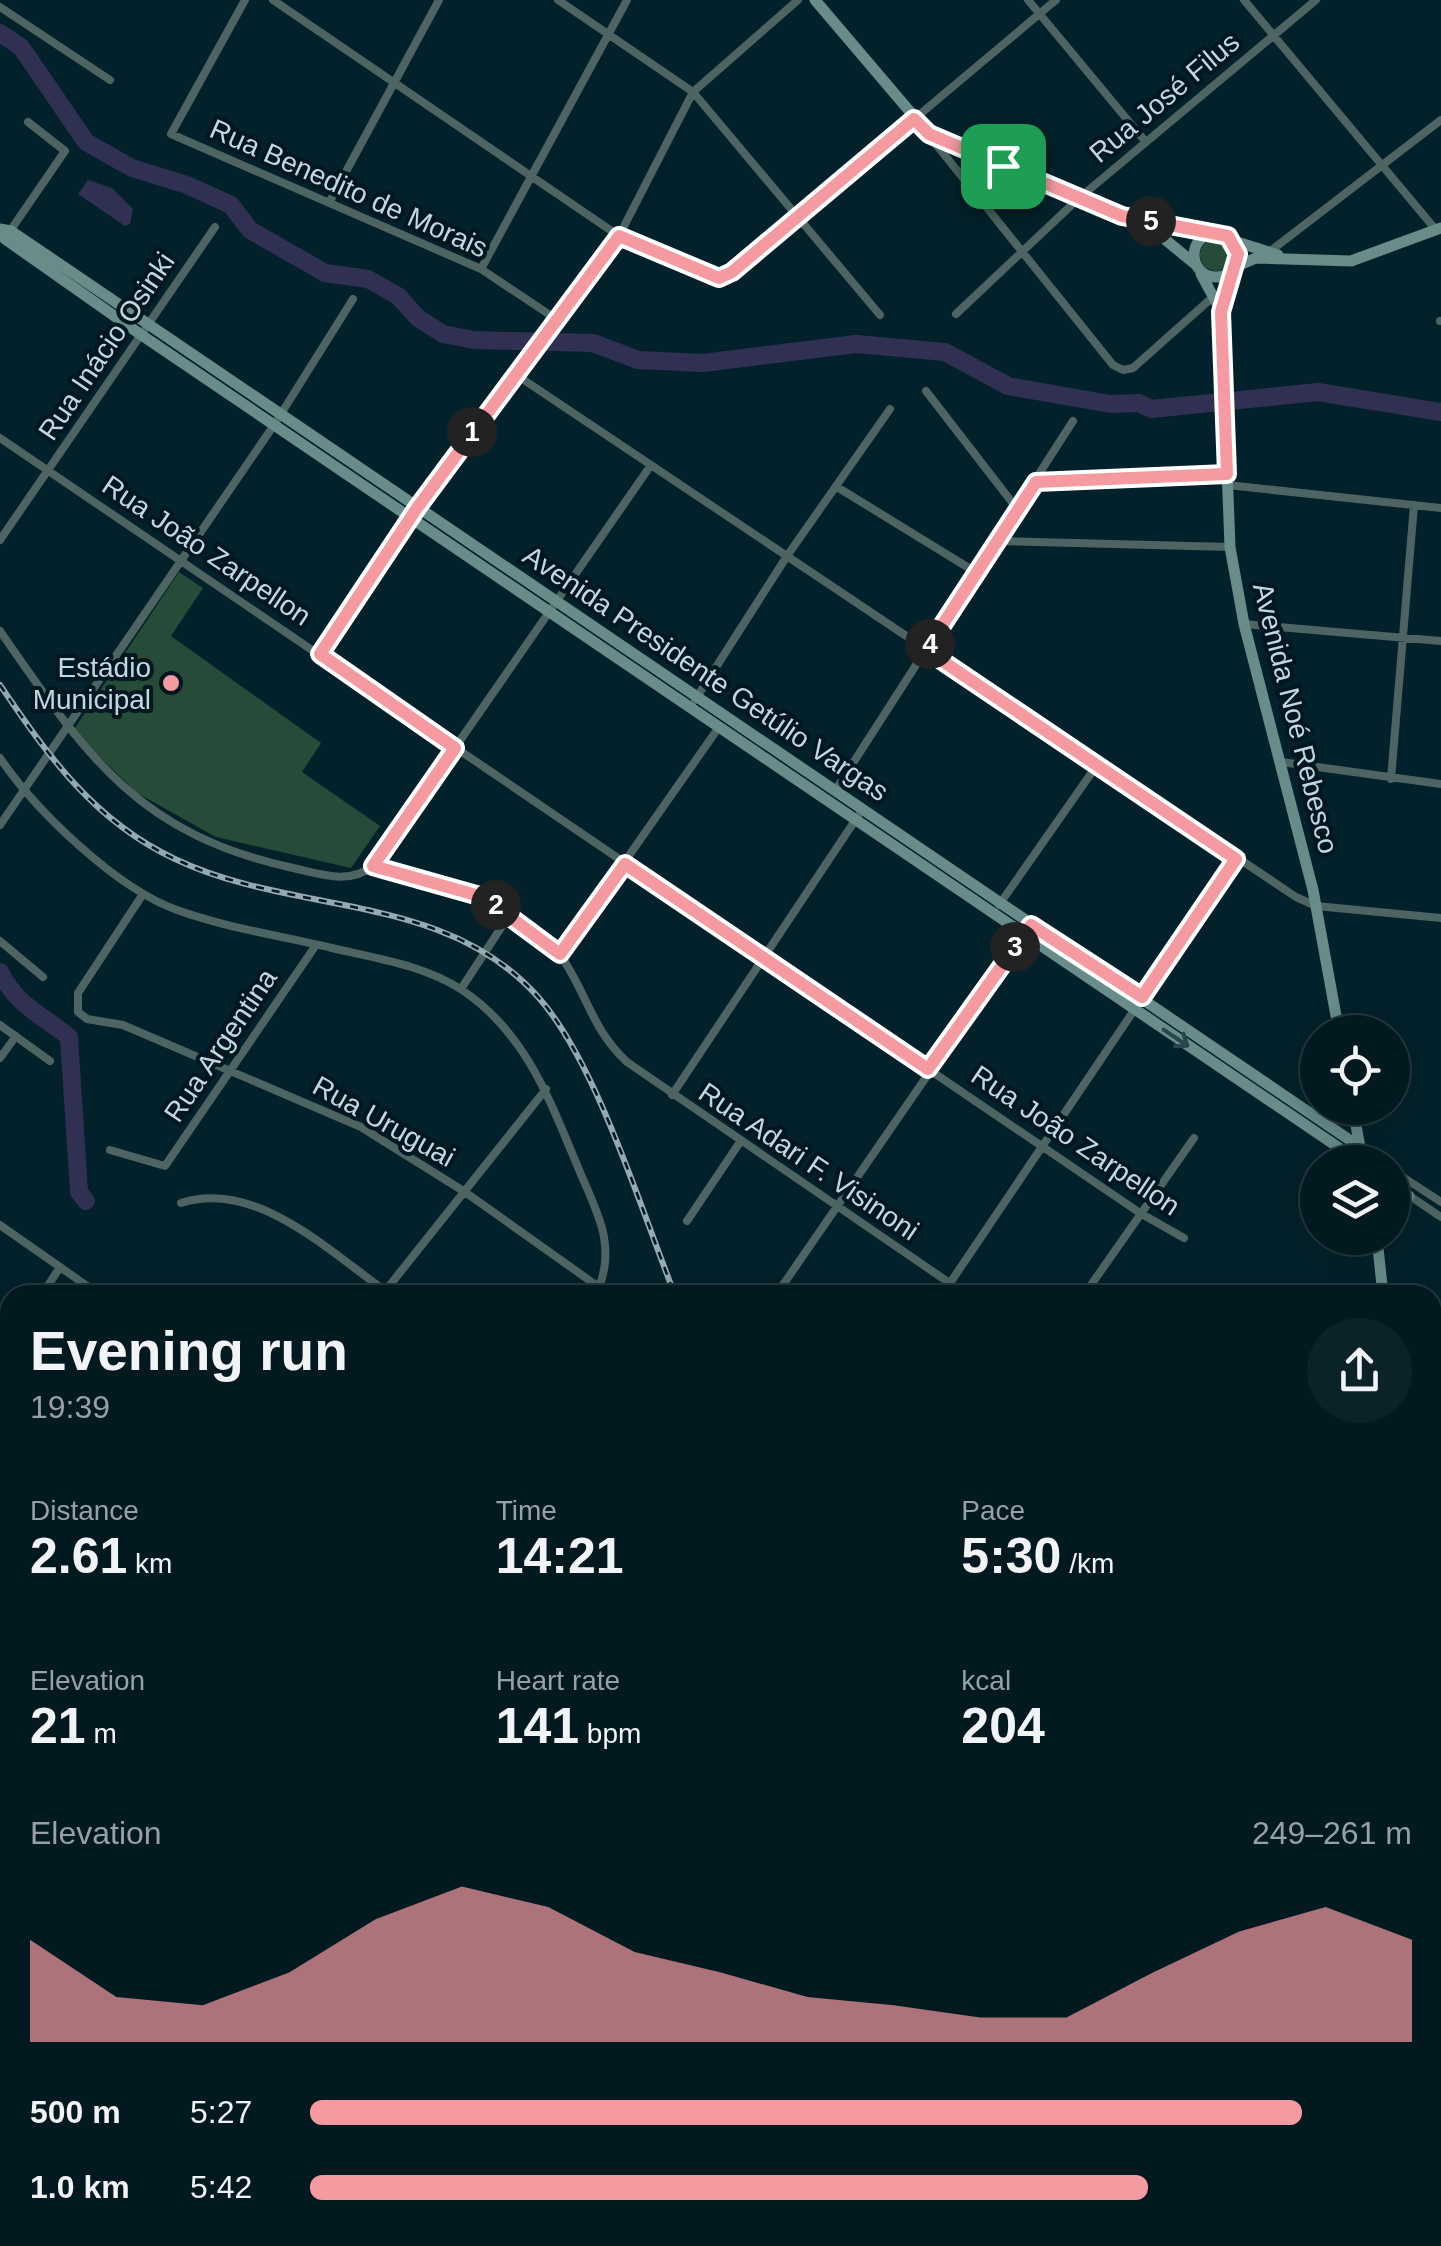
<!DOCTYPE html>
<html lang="en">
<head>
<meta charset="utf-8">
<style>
  :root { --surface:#021920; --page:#0c2229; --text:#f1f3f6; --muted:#96a0a5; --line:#23383e; --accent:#f49aa0 }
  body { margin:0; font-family:Helvetica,sans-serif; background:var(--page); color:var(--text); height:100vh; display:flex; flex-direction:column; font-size:38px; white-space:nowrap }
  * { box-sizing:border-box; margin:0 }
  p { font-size:32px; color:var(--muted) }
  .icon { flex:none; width:55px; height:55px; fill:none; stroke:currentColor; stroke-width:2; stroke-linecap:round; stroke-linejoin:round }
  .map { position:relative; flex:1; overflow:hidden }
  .details { position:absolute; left:0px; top:1285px; width:1442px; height:962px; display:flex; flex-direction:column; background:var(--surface); border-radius:30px 30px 0 0; box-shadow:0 5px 25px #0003,0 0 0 2px var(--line) }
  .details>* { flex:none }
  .buttons { position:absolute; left:1300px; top:1015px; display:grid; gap:20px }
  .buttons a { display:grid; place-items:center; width:110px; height:110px; border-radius:50%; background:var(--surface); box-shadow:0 5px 25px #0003,0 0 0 2px var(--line); font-size:50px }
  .pin { position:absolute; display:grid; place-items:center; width:85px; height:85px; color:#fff; margin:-42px; border-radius:20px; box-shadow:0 5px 15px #0006 }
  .km { position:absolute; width:50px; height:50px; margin:-25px; border-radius:50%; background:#222; color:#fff; font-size:28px; line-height:50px; text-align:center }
  .round { display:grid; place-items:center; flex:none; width:105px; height:105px; border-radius:52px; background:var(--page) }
  .summary { display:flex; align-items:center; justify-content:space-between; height:170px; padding:0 30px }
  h1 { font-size:55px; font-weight:600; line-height:75px }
  .figures { display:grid; grid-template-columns:repeat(3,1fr); gap:15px; height:170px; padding:10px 30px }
  .figures div { display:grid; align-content:center }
  .figures b { font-size:50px; font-weight:600 }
  .figures small { font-size:28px; font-weight:400 }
  .figures p { font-size:28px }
  .chart { height:280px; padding:20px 30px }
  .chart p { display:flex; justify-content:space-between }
  .chart svg { width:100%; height:180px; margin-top:10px; fill:var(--accent); opacity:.7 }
  ul { padding:0 30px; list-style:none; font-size:32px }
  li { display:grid; grid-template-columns:160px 120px 1fr; align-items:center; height:75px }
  li i { height:25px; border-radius:12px; background:var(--accent) }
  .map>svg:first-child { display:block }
  .park { fill:url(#park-crowns) }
  .pitch { fill:#264b38 }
  .water { fill:#303053 }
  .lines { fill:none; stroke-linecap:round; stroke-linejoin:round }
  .river { stroke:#303053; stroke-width:18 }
  .minor { stroke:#4d6462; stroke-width:8 }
  .secondary { stroke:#678c8a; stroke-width:11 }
  .rail-casing { stroke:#94aab2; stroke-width:6 }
  .rail { stroke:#001720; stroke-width:2.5; stroke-dasharray:8; stroke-linecap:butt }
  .oneway { stroke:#29464a }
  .route-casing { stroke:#fff; stroke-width:20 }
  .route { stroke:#f49aa0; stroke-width:12 }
  .poi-dot { fill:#f49aa0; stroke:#001720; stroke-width:4 }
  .labels { text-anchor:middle; stroke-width:8; stroke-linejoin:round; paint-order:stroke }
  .street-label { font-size:28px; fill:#c3d7df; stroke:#001720 }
  .poi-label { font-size:28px; fill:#c3d7df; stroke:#001720; text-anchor:end }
</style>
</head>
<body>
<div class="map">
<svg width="1441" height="2246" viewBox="0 0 1441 2246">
  <defs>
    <pattern id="park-crowns" width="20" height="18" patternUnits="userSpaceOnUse" patternTransform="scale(2.5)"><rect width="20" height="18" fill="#264b38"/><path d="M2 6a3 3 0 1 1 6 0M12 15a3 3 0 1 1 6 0" fill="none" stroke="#446454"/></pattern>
  </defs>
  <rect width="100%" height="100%" fill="#03212a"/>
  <!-- park -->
  <path class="park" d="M1200 255a16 16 0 1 1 32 0a16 16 0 1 1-32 0Z"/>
  <!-- pitch -->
  <path class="pitch" d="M 179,572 L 203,588 L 171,636 L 321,743 L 302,772 L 380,826 L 351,868 L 216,837 L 137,793 L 73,731 Z"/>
  <!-- water -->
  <path class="water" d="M 88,180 L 112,188 L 133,209 L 130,224 L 125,226 L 78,194 Z"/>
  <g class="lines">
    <!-- river -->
    <path class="river" d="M 0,33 L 21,47 L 86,142 L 132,168 L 187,185 L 231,205 L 250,230 L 325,273 L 368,279 L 398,296 L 418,318 L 443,334 L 474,340 L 593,343 L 638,360 L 703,363 L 856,344 L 945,352 L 1008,386 L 1110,404 L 1139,403 L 1151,409 L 1318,392 L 1441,412
      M 0,972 C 16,1005 42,1015 69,1037 L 79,1192 L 86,1201"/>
    <!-- minor -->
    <path class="minor" d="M 245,0 L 171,134 L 481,269 L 556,319
      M 273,0 L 619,236 L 719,277 L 732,272 L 1056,0
      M 558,0 L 693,92 L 880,315
      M 1028,0 L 1145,141
      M 1244,0 L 1436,230
      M 0,7 L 110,80
      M 931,138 L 1113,365 L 1123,370 L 1133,368 L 1214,296
      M 330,201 L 439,0
      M 10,231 L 65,151 L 28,122
      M 1269,252 L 1441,120
      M 481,269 L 627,0
      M 956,314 L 1078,199 L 1316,0
      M 1440,321 L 1441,321
      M 515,374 L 1296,897 L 1316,906 L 1441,918
      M 926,391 L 1018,510
      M 0,438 L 1140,1213 L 1184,1238
      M 1036,482 L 1227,474
      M 1227,485 L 1441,508
      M 837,487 L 977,573
      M 0,540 L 215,227
      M 998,541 L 1230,547
      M 1244,624 L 1441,641
      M 0,631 C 86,755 137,834 293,868 C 320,874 349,885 373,866 C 438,884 523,897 563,959 C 588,997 592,1029 627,1062 L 967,1295
      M 320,654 L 417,508 L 619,236 L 693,92 L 798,0
      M 695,700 L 787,556 L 890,409
      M 0,758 C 36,811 116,888 177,910 C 227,928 281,936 332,948 C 375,958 424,965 462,990 C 525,1032 549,1098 577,1165 C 594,1207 617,1242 599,1287
      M 1281,762 L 1441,784
      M 1391,779 L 1414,505
      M 835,791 L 1073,421
      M 0,825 L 274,425 L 353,299
      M 373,866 L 651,465
      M 143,894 L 78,993 L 78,1012 L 87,1019 L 123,1025 L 361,1127 L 465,1192 L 610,1295
      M 999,905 L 1097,765
      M 0,941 L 43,977
      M 560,954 L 719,727
      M 461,989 L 510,914
      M 0,1025 L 50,1061
      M 0,1058 L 16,1036
      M 672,1095 L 858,816
      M 1360,1147 L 1382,1162
      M 110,1150 L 165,1166 L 316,945
      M 1392,1170 L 1441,1202
      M 1392,1184 L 1441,1217
      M 181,1203 C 257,1178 333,1255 391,1295
      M 687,1221 L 740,1142
      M 0,1225 L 100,1295
      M 42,1295 L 60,1267
      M 382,1295 L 546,1089
      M 776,1295 L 1031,925
      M 942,1295 L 1236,859
      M 1084,1295 L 1194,1138
      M 3,1353 L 10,1343
      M 1432,1823 L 1441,1823
      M 1432,2098 L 1441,2100
      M 53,2238 L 62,2246
      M 190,2238 L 199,2246
      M 321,2238 L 331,2246
      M 912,2238 L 912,2246
      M 432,2246 L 436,2240
      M 1198,2246 L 1199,2238"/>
    <!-- secondary -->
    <path class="secondary" d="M 815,0 L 929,134 L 1151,228 L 1195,264
      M 1141,219 L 1211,232
      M 0,229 L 11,231 L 1360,1147
      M 2,230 L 5,239 L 140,334 L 1360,1162
      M1194 255a22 22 0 1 1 44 0a22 22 0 1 1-44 0Z
      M 1234,241 L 1278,255
      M 1235,267 L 1256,258 L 1351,261 L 1441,228
      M 1230,273 L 1221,312 L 1230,547 L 1244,624 L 1313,890 L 1339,1032
      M 1201,274 L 1221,311
      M 1353,1108 L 1360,1148
      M 1392,1201 L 1409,1196
      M 1377,1238 L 1383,1295
      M 1432,1982 L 1441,2009"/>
    <!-- rail casing -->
    <g class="rail-casing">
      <path id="rail" d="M 0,685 C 48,756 94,821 175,859 C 294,916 445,891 539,998 C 597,1064 641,1210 675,1295
        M 1366,2238 L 1376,2246"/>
    </g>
    <!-- rail -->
    <use href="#rail" class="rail"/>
  </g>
  <!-- one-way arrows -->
  <defs><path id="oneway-shaft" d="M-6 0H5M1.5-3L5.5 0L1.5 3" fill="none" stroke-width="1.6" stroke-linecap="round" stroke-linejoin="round" transform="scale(2.5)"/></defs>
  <use class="oneway" href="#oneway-shaft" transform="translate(1176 1038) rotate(34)"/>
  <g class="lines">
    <!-- route casing -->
    <g class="route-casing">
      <path id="route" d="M 914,119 L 929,134 L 1122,216 L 1228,236 L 1238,254 L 1221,312 L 1227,474 L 1036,482 L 926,650 L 1236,859 L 1142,997 L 1031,925 L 928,1069 L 625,864 L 560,954 L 483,897 L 373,866 L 455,748 L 320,654 L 417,508 L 619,236 L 719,278 L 732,272 Z"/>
    </g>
    <!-- route -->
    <use href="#route" class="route"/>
  </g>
  <!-- markers -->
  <circle class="poi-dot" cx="171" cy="683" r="10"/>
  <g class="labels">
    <!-- street labels -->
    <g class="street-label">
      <text transform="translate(1164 97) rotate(-40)" y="10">Rua José Filus</text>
      <text transform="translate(349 188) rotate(24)" y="10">Rua Benedito de Morais</text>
      <text transform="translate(106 346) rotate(-56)" y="10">Rua Inácio Osinki</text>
      <text transform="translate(207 550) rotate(34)" y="10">Rua João Zarpellon</text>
      <text transform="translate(706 673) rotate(34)" y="10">Avenida Presidente Getúlio Vargas</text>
      <text transform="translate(1296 718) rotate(76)" y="10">Avenida Noé Rebesco</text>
      <text transform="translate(220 1045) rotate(-56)" y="10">Rua Argentina</text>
      <text transform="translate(384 1121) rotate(29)" y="10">Rua Uruguai</text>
      <text transform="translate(1076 1140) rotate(34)" y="10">Rua João Zarpellon</text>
      <text transform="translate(809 1161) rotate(34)" y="10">Rua Adari F. Visinoni</text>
    </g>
    <!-- poi labels -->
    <g class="poi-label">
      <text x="151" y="677">Estádio<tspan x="151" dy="32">Municipal</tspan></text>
    </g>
  </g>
</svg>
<div class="buttons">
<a><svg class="icon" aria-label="locate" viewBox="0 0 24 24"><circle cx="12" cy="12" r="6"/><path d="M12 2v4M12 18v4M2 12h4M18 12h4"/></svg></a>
<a><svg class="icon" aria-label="layers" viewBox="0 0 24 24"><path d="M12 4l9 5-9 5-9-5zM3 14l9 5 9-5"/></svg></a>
</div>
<div class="pin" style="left:1003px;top:166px;background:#1e9e55"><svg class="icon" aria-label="arrive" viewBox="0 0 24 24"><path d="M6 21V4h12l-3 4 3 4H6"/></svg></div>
<b class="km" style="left:472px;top:432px">1</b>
<b class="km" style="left:496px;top:905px">2</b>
<b class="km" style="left:1015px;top:947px">3</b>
<b class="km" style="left:930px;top:644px">4</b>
<b class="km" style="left:1151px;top:221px">5</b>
<section class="details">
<div class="summary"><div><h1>Evening run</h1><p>19:39</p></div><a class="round"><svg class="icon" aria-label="share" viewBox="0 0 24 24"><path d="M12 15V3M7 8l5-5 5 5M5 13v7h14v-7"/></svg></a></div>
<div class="figures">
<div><p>Distance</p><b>2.61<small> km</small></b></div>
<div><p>Time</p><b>14:21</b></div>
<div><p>Pace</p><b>5:30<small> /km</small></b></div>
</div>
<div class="figures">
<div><p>Elevation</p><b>21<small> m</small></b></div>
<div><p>Heart rate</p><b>141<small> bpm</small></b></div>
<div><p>kcal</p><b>204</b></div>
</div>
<div class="chart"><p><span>Elevation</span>249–261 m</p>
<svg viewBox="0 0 160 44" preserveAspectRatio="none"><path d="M0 44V19L10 33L20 35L30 27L40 14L50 6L60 11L70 22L80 27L90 33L100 35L110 38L120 38L130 27L140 17L150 11L160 19V44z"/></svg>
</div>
<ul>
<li><b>500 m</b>5:27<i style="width:90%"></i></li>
<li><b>1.0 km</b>5:42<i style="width:76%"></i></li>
</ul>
</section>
</div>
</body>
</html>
